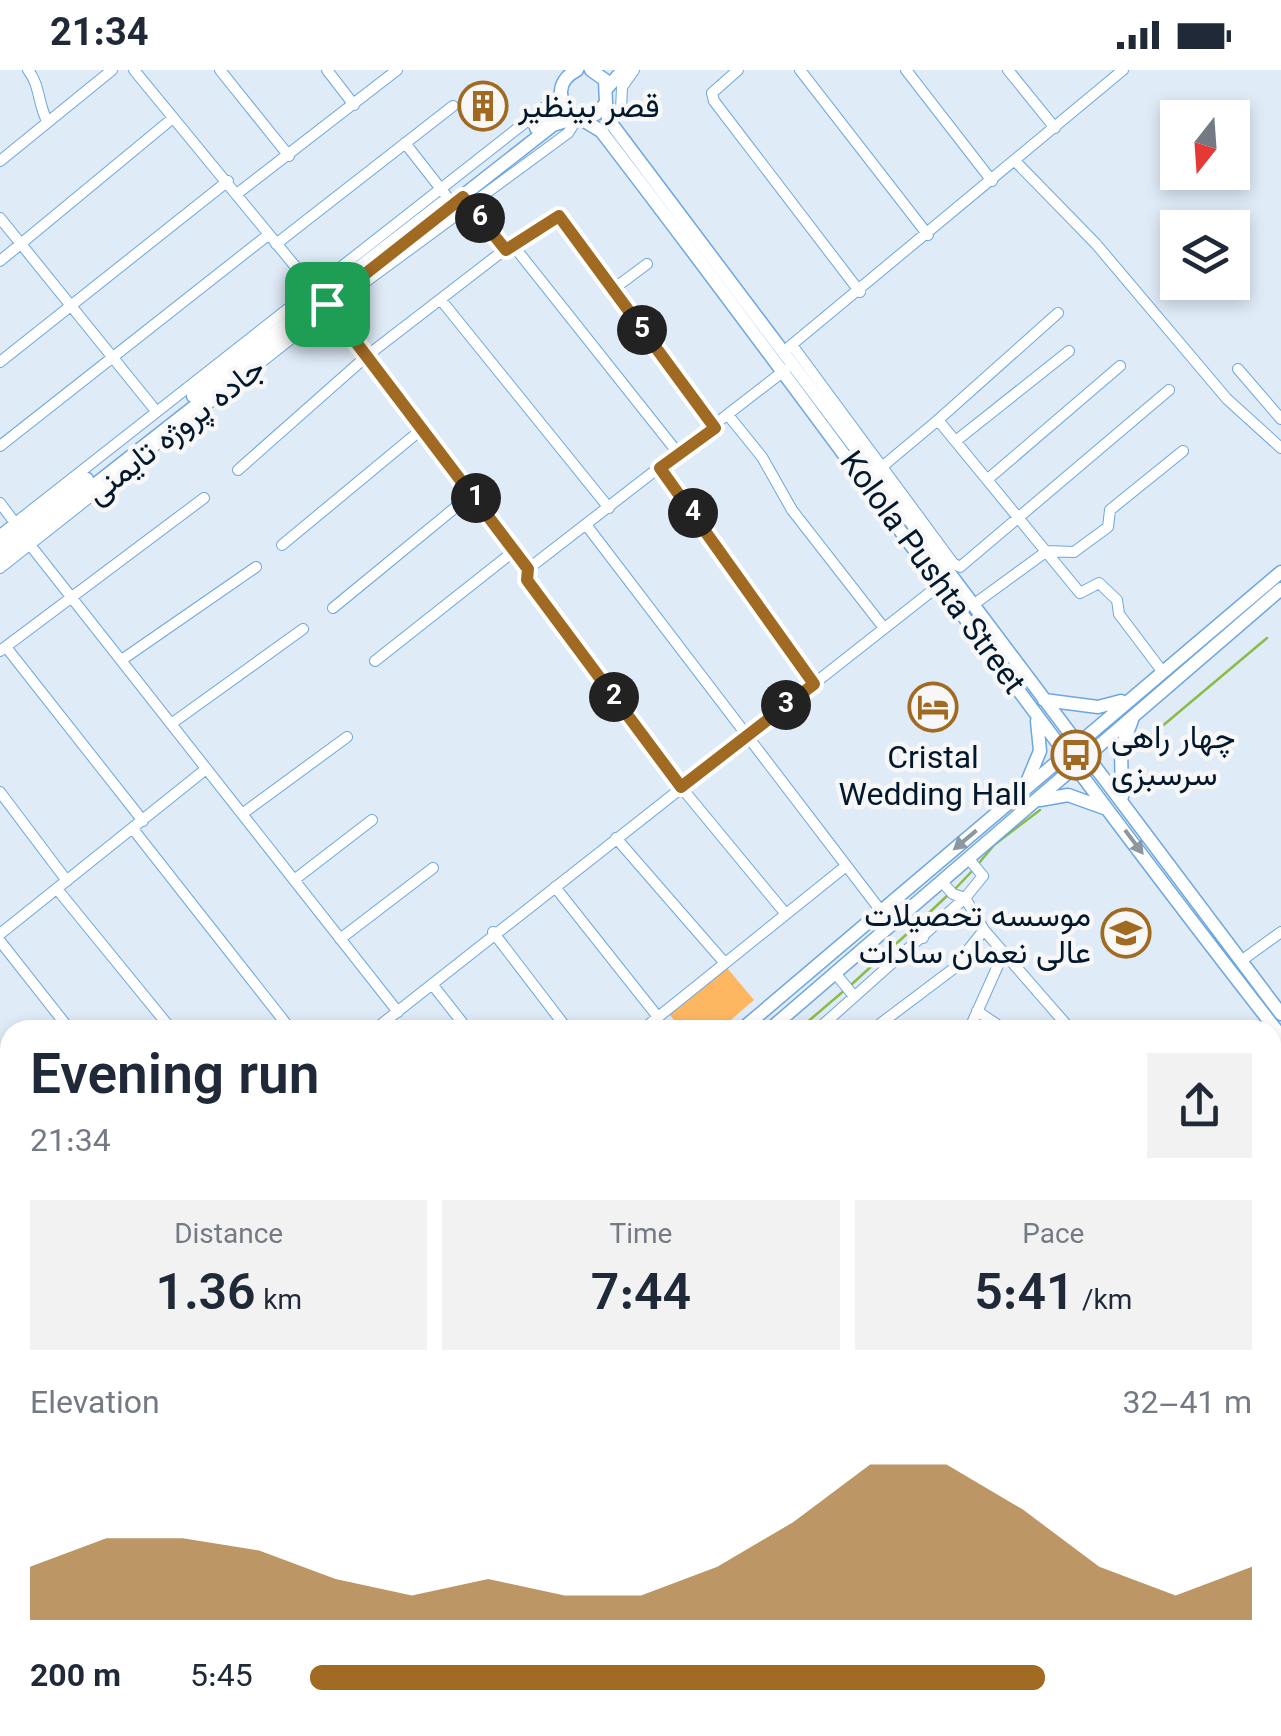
<!DOCTYPE html>
<html lang="en">
<head>
<meta charset="utf-8">
<style>
  :root { --surface:#fff; --page:#f2f2f3; --text:#1f2937; --muted:#747a83; --accent:#a06a23 }
  body { margin:0; font-family:Georgia,Vazirmatn,serif; background:var(--page); color:var(--text); height:100vh; display:flex; flex-direction:column; font-size:38px; white-space:nowrap }
  * { box-sizing:border-box; margin:0 }
  p { font-size:32px; color:var(--muted) }
  .icon { flex:none; width:55px; height:55px; fill:none; stroke:currentColor; stroke-width:2; stroke-linecap:round; stroke-linejoin:round }
  .map { position:relative; flex:1; overflow:hidden }
  .drawer { position:absolute; left:0px; top:950px; width:1282px; height:718px; display:flex; flex-direction:column; background:var(--surface); border-radius:30px 30px 0 0; box-shadow:0 5px 15px #0003 }
  .drawer>* { flex:none }
  .needle { width:65px; rotate:197deg }
  .fabs { position:absolute; left:1160px; top:30px; display:grid; gap:20px }
  .fabs a { display:grid; place-items:center; width:90px; height:90px; border-radius:0px; background:var(--surface); box-shadow:0 5px 15px #0003; font-size:50px }
  .pin { position:absolute; display:grid; place-items:center; width:85px; height:85px; color:#fff; margin:-42px; border-radius:20px; box-shadow:0 5px 15px #0006 }
  .km { position:absolute; width:50px; height:50px; margin:-25px; border-radius:50%; background:#222; color:#fff; font-size:28px; line-height:50px; text-align:center }
  .round { display:grid; place-items:center; flex:none; width:105px; height:105px; border-radius:0px; background:var(--page) }
  .head { display:flex; align-items:center; justify-content:space-between; height:170px; padding:0 30px }
  h1 { font-size:55px; font-weight:600; line-height:75px }
  .figures { display:grid; grid-template-columns:repeat(3,1fr); gap:15px; height:170px; padding:10px 30px }
  .figures div { display:grid; align-content:center; border-radius:0px; background:var(--page); text-align:center }
  .figures b { font-size:50px; font-weight:600 }
  .figures small { font-size:28px; font-weight:400 }
  .figures p { font-size:28px }
  .chart { height:280px; padding:20px 30px }
  .chart p { display:flex; justify-content:space-between }
  .chart svg { width:100%; height:180px; margin-top:10px; fill:var(--accent); opacity:.7 }
  ul { padding:0 30px; list-style:none; font-size:32px }
  li { display:grid; grid-template-columns:160px 120px 1fr; align-items:center; height:75px }
  li i { height:25px; border-radius:12px; background:var(--accent) }
  .status { display:flex; justify-content:space-between; align-items:center; height:70px; padding:0 50px; background:var(--surface); direction:ltr }
  .status svg { height:28px; fill:currentColor }
  .map>svg:first-child { display:block }
  .green { fill:#feb761 }
  .lines { fill:none; stroke-linecap:round; stroke-linejoin:round }
  .stream { stroke:#8bbb48; stroke-width:2.5 }
  .minor-casing { stroke:#6da7df; stroke-width:12 }
  .major-casing { stroke:#6da7df; stroke-width:15 }
  .minor { stroke:#fff; stroke-width:10 }
  .major { stroke:#fff; stroke-width:12 }
  .oneway { fill:#8d97a0 }
  .route-casing { stroke:#fff; stroke-width:20 }
  .route { stroke:#a06a23; stroke-width:12 }
  .labels { text-anchor:middle; stroke-width:9; stroke-linejoin:round; paint-order:stroke }
  .poi-label { font-size:32px; fill:#02182d; stroke:#f7f7f7; text-anchor:start }
  .street-label { font-size:32px; fill:#02182d; stroke:#f7f7f7 }
</style>
</head>
<body>
<div class="status"><b>21:34</b><svg viewBox="0 0 49 12"><path d="M0 12V9h3v3zM5 12V6h3v6zM10 12V3h3v9zM15 12V0h3v12zM26 1h20v11H26zM47 4h2v5h-2z"/></svg></div>
<div class="map">
<svg width="1281" height="1666" viewBox="0 0 1281 1666">
  <rect width="100%" height="100%" fill="#dfebf7"/>
  <!-- green -->
  <path class="green" d="M 727,898 L 754,930 L 719,960 L 682,960 L 670,945 Z"/>
  <g class="lines">
    <!-- stream -->
    <path class="stream" d="M 1135,679 L 1267,568
      M 979,793 L 994,775 L 1040,740
      M 955,819 L 974,799
      M 915,856 L 949,824
      M 852,914 L 909,862
      M 798,960 L 846,919
      M 0,1536 L 10,1537"/>
    <!-- minor casing -->
    <g class="minor-casing">
      <path id="minor" d="M 28,0 C 40,15 38,34 47,51
        M 134,0 L 368,285 L 528,499 L 527,510 L 681,717 L 785,843
        M 220,0 L 289,86
        M 327,0 L 354,35
        M 738,0 L 712,23 L 714,31 L 860,222
        M 800,0 L 928,165
        M 906,0 L 992,111
        M 1008,0 L 1055,58
        M 608,49 L 621,40 L 622,17 L 634,0
        M 405,73 L 448,128
        M 0,91 L 112,0
        M 1016,92 L 1096,174 L 1227,329 L 1281,378
        M 238,123 L 397,0
        M 465,130 L 506,179
        M 0,148 L 156,341
        M 276,174 L 453,36
        M 512,174 L 678,383
        M 0,191 L 173,48
        M 612,220 L 647,194
        M 441,230 L 609,438
        M 792,275 L 953,493 L 960,497 L 1169,320
        M 789,277 L 1123,0
        M 0,292 L 228,111
        M 1238,299 L 1281,349
        M 728,345 L 762,387 L 792,440 L 884,558
        M 938,350 L 1058,243
        M 957,370 L 1069,281
        M 0,376 L 268,165
        M 883,396 L 938,350 L 1080,523 L 1099,513 L 1117,530 L 1119,544 L 1162,601
        M 661,398 L 814,614
        M 238,400 L 368,285 L 512,174 L 559,146 L 715,358
        M 988,409 L 1120,296
        M 0,433 L 18,457
        M 587,456 L 881,841
        M 0,465 L 560,25
        M 27,471 L 398,942
        M 282,475 L 422,359
        M 0,498 L 330,238 L 568,63 L 578,47
        M 528,499 L 785,300
        M 973,535 L 1047,481 L 1074,482 L 1108,457 L 1110,440 L 1183,381
        M 333,538 L 473,423
        M 6,577 L 143,751
        M 0,581 L 204,428
        M 123,589 L 256,497
        M 375,591 L 513,482
        M 171,654 L 303,559
        M 0,722 L 67,811
        M 242,744 L 347,667
        M 133,759 L 291,960
        M 616,768 L 723,891
        M 294,810 L 372,750
        M 941,811 L 953,824 L 965,828 L 984,860 L 1071,960
        M 555,817 L 658,947
        M 57,819 L 172,960
        M 901,846 L 923,868
        M 493,862 L 568,960
        M 0,864 L 206,699
        M 340,869 L 433,798
        M 0,871 L 70,960
        M 1241,891 L 1281,862
        M 835,903 L 853,925
        M 432,914 L 468,960
        M 977,941 L 1005,960
        M 374,960 L 942,513
        M 642,960 L 846,796
        M 817,960 L 965,828 L 983,806 L 968,788
        M 872,960 L 953,899 L 984,860
        M 969,960 L 1004,882
        M 0,1010 L 10,1022
        M 0,1162 L 10,1175
        M 0,1258 L 10,1249
        M 1272,1283 L 1281,1275
        M 0,1290 L 10,1303
        M 1272,1337 L 1281,1346
        M 1272,1376 L 1281,1368
        M 0,1406 L 10,1408
        M 1272,1458 L 1281,1468
        M 0,1566 L 10,1567
        M 1272,1599 L 1281,1592
        M 0,1621 L 10,1623
        M 115,1658 L 124,1666
        M 205,1658 L 246,1666
        M 946,1658 L 959,1666
        M 541,1666 L 543,1658
        M 607,1666 L 608,1658
        M 687,1666 L 690,1658
        M 789,1666 L 791,1658
        M 823,1666 L 826,1658
        M 861,1666 L 866,1658
        M 984,1666 L 986,1658
        M 993,1666 L 1002,1658
        M 1106,1666 L 1113,1658
        M 1199,1666 L 1207,1658"/>
    </g>
    <!-- major casing -->
    <g class="major-casing">
      <path id="major" d="M 577,0 C 554,12 557,35 578,47 L 596,44 L 606,33 L 605,10 L 591,0
        M 608,17 L 623,0
        M 606,33 L 608,49 L 1281,944
        M 536,58 L 554,40 L 560,25
        M 193,326 L 442,133
        M 0,477 L 87,409
        M 0,489 L 553,55 L 578,47 L 601,61 C 831,360 1048,669 1281,966
        M 1044,630 L 1098,637 L 1121,631
        M 1027,712 L 1040,681 L 1037,651
        M 1122,727 L 1121,679 L 1132,650
        M 1040,730 L 1068,725 L 1107,739
        M 741,960 L 1281,502
        M 769,960 L 1281,519
        M 0,1589 L 10,1591
        M 0,1607 L 10,1609
        M 167,1658 L 183,1663 L 204,1658
        M 294,1658 L 340,1666
        M 443,1658 L 488,1666"/>
    </g>
    <!-- minor -->
    <use href="#minor" class="minor"/>
    <!-- major -->
    <use href="#major" class="major"/>
  </g>
  <!-- one-way arrows -->
  <defs><path id="oneway-solid" d="M-6-.8H1V-3.2L6.5 0L1 3.2V.8H-6Z" transform="scale(2.5)"/></defs>
  <g class="oneway">
    <use href="#oneway-solid" transform="translate(965 770) rotate(140)"/>
    <use href="#oneway-solid" transform="translate(1134 772) rotate(53)"/>
  </g>
  <g class="lines">
    <!-- route casing -->
    <g class="route-casing">
      <path id="route" d="M 463,127 L 506,180 L 559,146 L 715,358 L 660,398 L 814,614 L 681,717 L 527,510 L 528,499 L 327,234 Z"/>
    </g>
    <!-- route -->
    <use href="#route" class="route"/>
  </g>
  <!-- icons -->
  <defs>
    <g id="building-ring" transform="scale(2.5)"><circle r="9.5" fill="#f7f7f7" stroke="#a06a23" stroke-width="1.5"/><path d="M-4-6H4V6H1V3H-1V6H-4ZM-2.5-4.3h1.7v1.8h-1.7ZM.8-4.3h1.7v1.8H.8ZM-2.5-1h1.7V.8h-1.7ZM.8-1h1.7V.8H.8Z" fill="#a06a23"/></g>
    <g id="hotel-ring" transform="scale(2.5)"><circle r="9.5" fill="#f7f7f7" stroke="#a06a23" stroke-width="1.5"/><path d="M-6-4.5h1.5V1H6V5H4.5V3h-9V5H-6ZM-4 0a1.8 1.8 0 1 1 3.6 0ZM.5 0V-2.5h3Q6-2.5 6 0Z" fill="#a06a23"/></g>
    <g id="bus-ring" transform="scale(2.5)"><circle r="9.5" fill="#f7f7f7" stroke="#a06a23" stroke-width="1.5"/><path d="M-5-6H5V4H4V6H2V4H-2V6H-4V4H-5ZM-3.5-4V0h7V-4ZM-3.5 1.2v1.5H-2V1.2ZM2 1.2v1.5H3.5V1.2Z" fill="#a06a23"/></g>
    <g id="university-ring" transform="scale(2.5)"><circle r="9.5" fill="#f7f7f7" stroke="#a06a23" stroke-width="1.5"/><path d="M0-5L7-2L0 1L-7-2ZM-4 1L0 2.5L4 1V4Q0 6-4 4Z" fill="#a06a23"/></g>
  </defs>
  <g fill-rule="evenodd">
    <use href="#building-ring" x="483" y="36"/>
    <use href="#hotel-ring" x="933" y="637"/>
    <use href="#bus-ring" x="1076" y="685"/>
    <use href="#university-ring" x="1126" y="863"/>
  </g>
  <g class="labels">
    <!-- poi labels -->
    <g class="poi-label">
      <text x="518" y="47">قصر بینظیر</text>
      <text x="1111" y="678">چهار راهی<tspan x="1111" dy="37">سرسبزی</tspan></text>
      <text x="933" y="698" text-anchor="middle">Cristal<tspan x="933" dy="37">Wedding Hall</tspan></text>
      <text x="1091" y="856" text-anchor="end">موسسه تحصیلات<tspan x="1091" dy="37">عالی نعمان سادات</tspan></text>
    </g>
    <!-- street labels -->
    <g class="street-label">
      <text transform="translate(175 360) rotate(-38)" y="11">جاده پروژه تایمنی</text>
      <text transform="translate(933 502) rotate(54)" y="11">Kolola Pushta Street</text>
    </g>
  </g>
</svg>
<div class="fabs">
<a><svg class="needle" viewBox="-14 -14 28 28"><path d="M0-13l5 13h-10z" fill="#e53935"/><path d="M0 13l5-13h-10z" fill="#747a83"/></svg></a>
<a><svg class="icon" aria-label="layers" viewBox="0 0 24 24"><path d="M12 4l9 5-9 5-9-5zM3 14l9 5 9-5"/></svg></a>
</div>
<div class="pin" style="left:327px;top:234px;background:#1e9e55"><svg class="icon" aria-label="arrive" viewBox="0 0 24 24"><path d="M6 21V4h12l-3 4 3 4H6"/></svg></div>
<b class="km" style="left:476px;top:428px">1</b>
<b class="km" style="left:614px;top:627px">2</b>
<b class="km" style="left:786px;top:635px">3</b>
<b class="km" style="left:693px;top:443px">4</b>
<b class="km" style="left:642px;top:260px">5</b>
<b class="km" style="left:480px;top:148px">6</b>
<section class="drawer">
<div class="head"><div><h1>Evening run</h1><p>21:34</p></div><a class="round"><svg class="icon" aria-label="share" viewBox="0 0 24 24"><path d="M12 15V3M7 8l5-5 5 5M5 13v7h14v-7"/></svg></a></div>
<div class="figures">
<div><p>Distance</p><b>1.36<small> km</small></b></div>
<div><p>Time</p><b>7:44</b></div>
<div><p>Pace</p><b>5:41<small> /km</small></b></div>
</div>
<div class="chart"><p><span>Elevation</span>32–41 m</p>
<svg viewBox="0 0 160 44" preserveAspectRatio="none"><path d="M0 44V31L10 24L20 24L30 27L40 34L50 38L60 34L70 38L80 38L90 31L100 20L110 6L120 6L130 17L140 31L150 38L160 31V44z"/></svg>
</div>
<ul>
<li><b>200 m</b>5:45<i style="width:78%"></i></li>
</ul>
</section>
</div>
</body>
</html>
